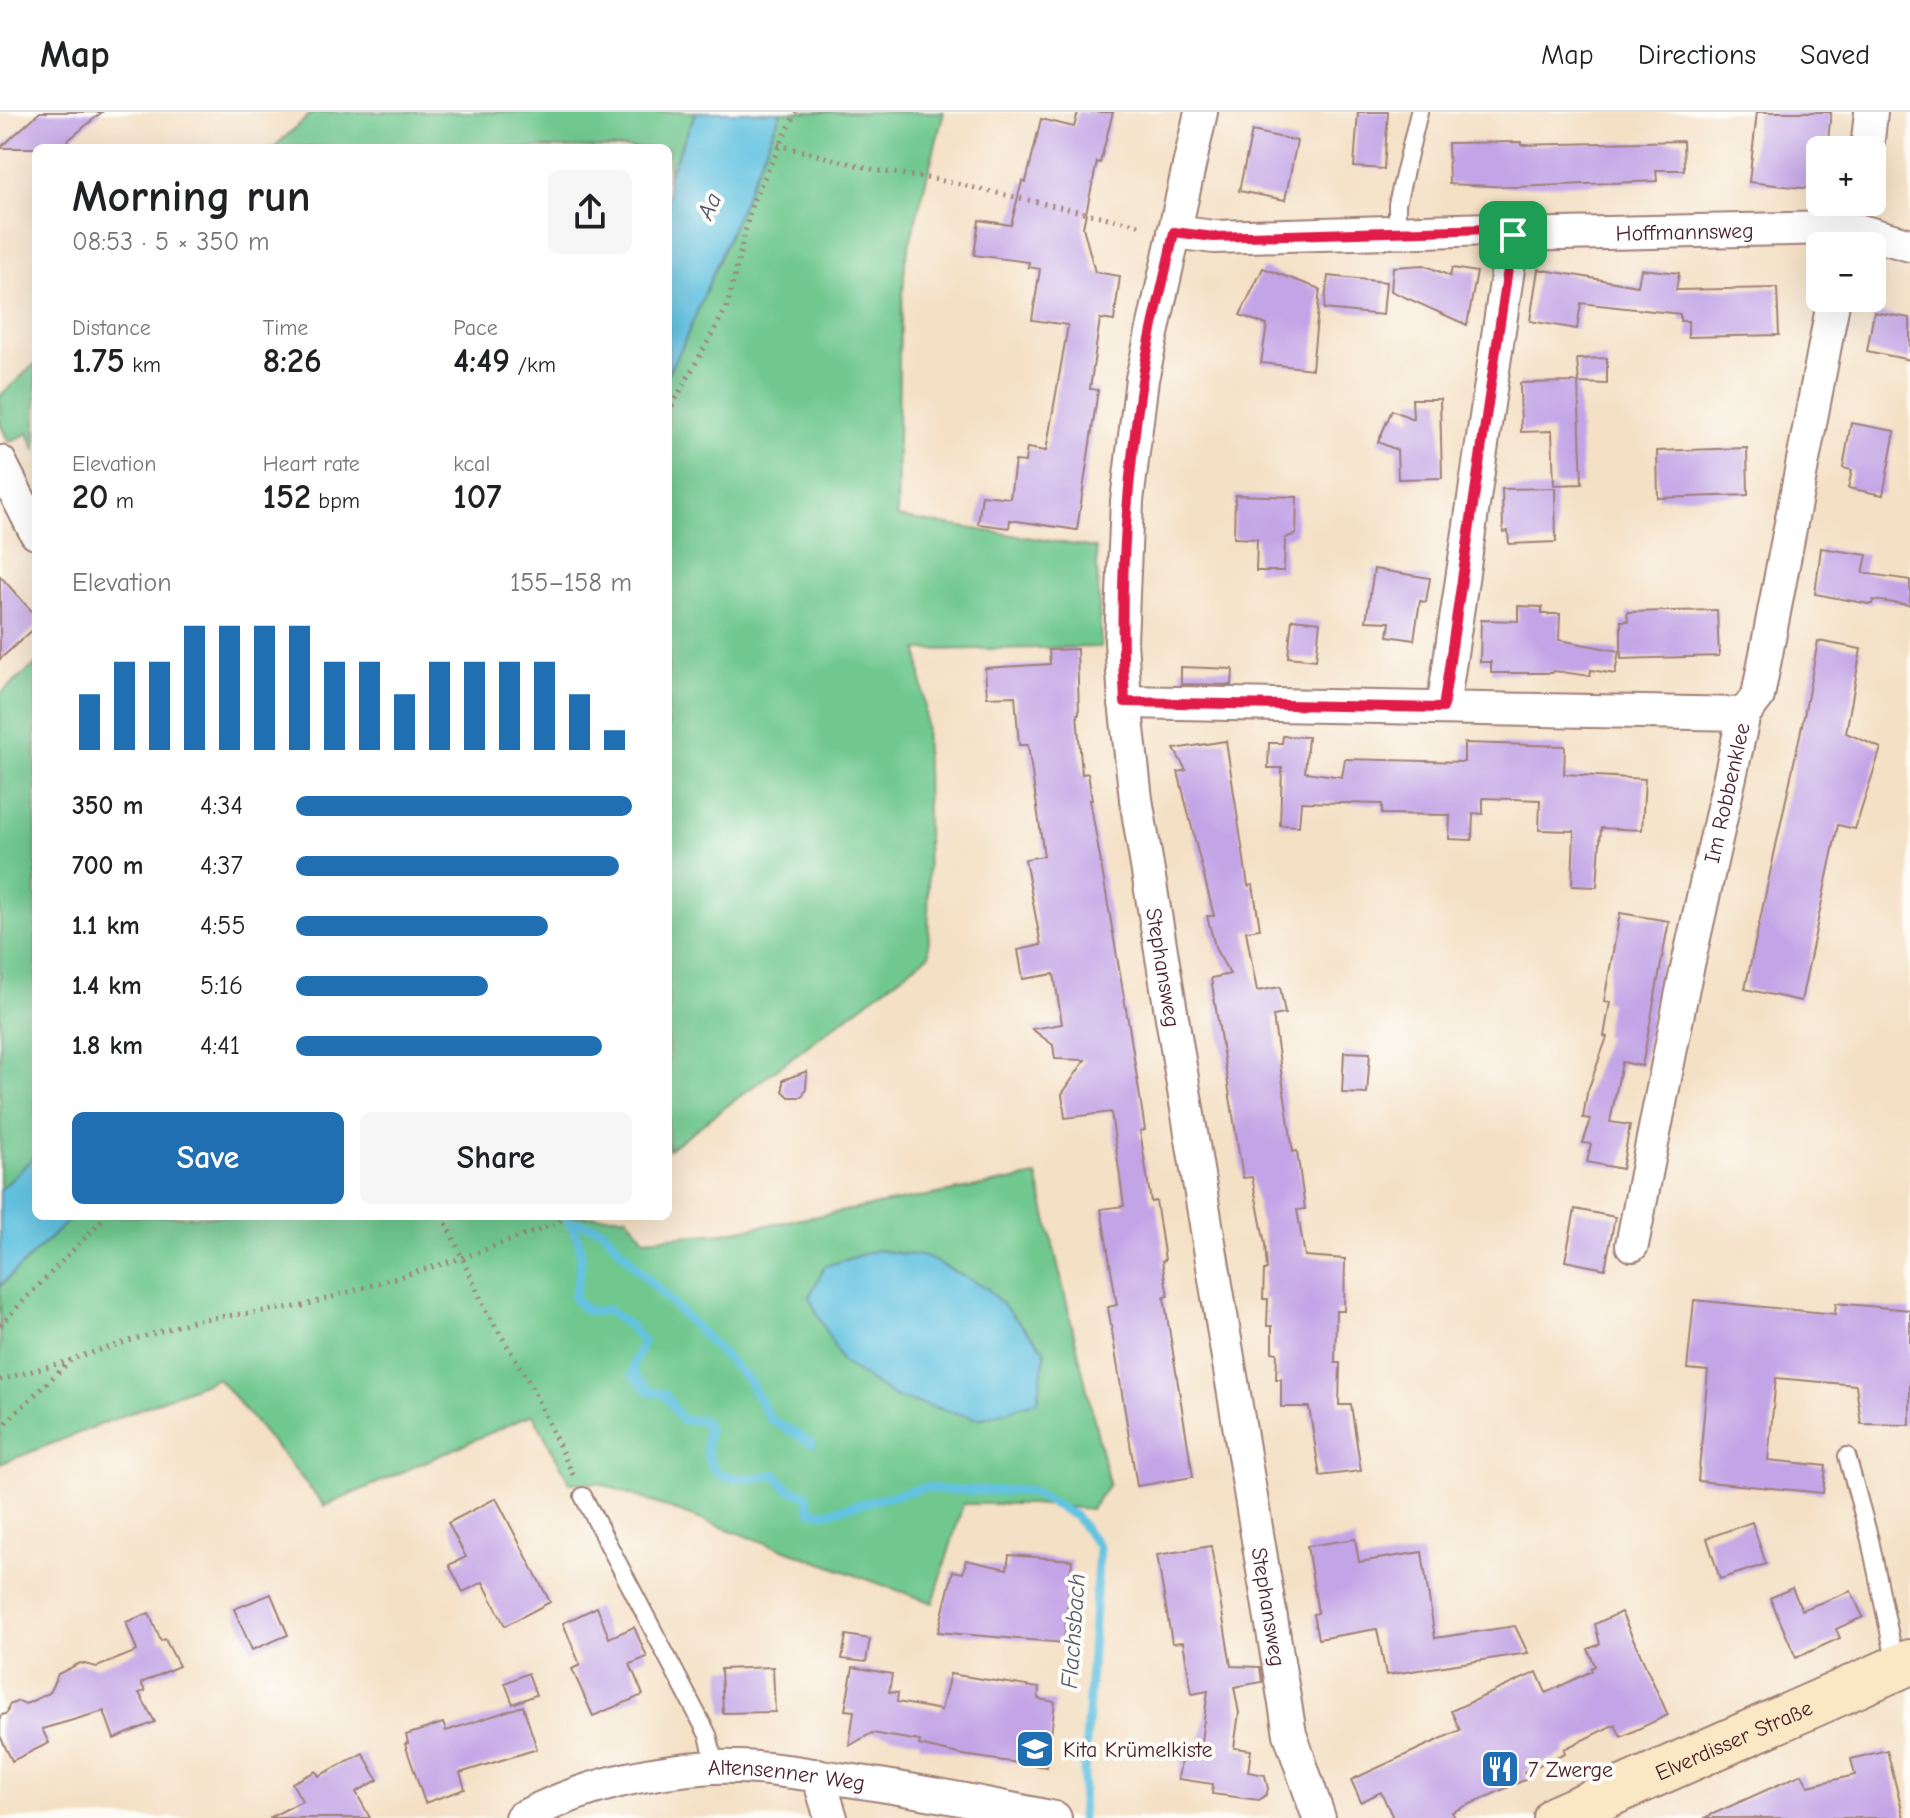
<!DOCTYPE html>
<html lang="en">
<head>
<meta charset="utf-8">
<style>
  :root { --surface:#fff; --page:#f6f6f6; --text:#202124; --muted:#757577; --line:#e0e0e0; --accent:#1f6fb2 }
  body { margin:0; font-family:"Comic Neue",sans-serif; background:var(--page); color:var(--text); height:100vh; display:flex; flex-direction:column; font-size:30px; white-space:nowrap }
  * { box-sizing:border-box; margin:0 }
  p { font-size:26px; color:var(--muted) }
  .icon { flex:none; width:44px; height:44px; fill:none; stroke:currentColor; stroke-width:2; stroke-linecap:round; stroke-linejoin:round }
  .map { position:relative; flex:1; overflow:hidden }
  .sheet { position:absolute; left:32px; top:32px; width:640px; height:1076px; display:flex; flex-direction:column; background:var(--surface); border-radius:12px; box-shadow:0 8px 32px #0002 }
  .sheet>* { flex:none }
  .fabs { position:absolute; left:1806px; top:24px; display:grid; gap:16px }
  .fabs a { display:grid; place-items:center; width:80px; height:80px; border-radius:12px; background:var(--surface); box-shadow:0 8px 32px #0002; font-size:40px }
  .pin { position:absolute; display:grid; place-items:center; width:68px; height:68px; color:#fff; margin:-34px; border-radius:16px; box-shadow:0 4px 12px #0006 }
  .round { display:grid; place-items:center; flex:none; width:84px; height:84px; border-radius:12px; background:var(--page) }
  .summary { display:flex; align-items:center; justify-content:space-between; height:136px; padding:0 40px }
  h1 { font-size:44px; font-weight:600; line-height:60px }
  .figures { display:grid; grid-template-columns:repeat(3,1fr); gap:12px; height:136px; padding:8px 40px }
  .figures div { display:grid; align-content:center }
  .figures b { font-size:34px; font-weight:600 }
  .figures small { font-size:22px; font-weight:400 }
  .figures p { font-size:22px }
  .chart { height:224px; padding:16px 40px }
  .chart p { display:flex; justify-content:space-between }
  .chart svg { width:100%; height:144px; margin-top:8px; stroke:var(--accent); stroke-width:6 }
  .primary-button { display:flex; gap:16px; margin-top:auto; padding:16px 40px }
  .primary-button a { flex:1; height:92px; border-radius:12px; background:var(--accent); color:#fff; font-size:32px; font-weight:600; line-height:92px; text-align:center }
  .primary-button a+a { background:var(--page); color:var(--text) }
  ul { padding:0 40px; list-style:none; font-size:26px }
  li { display:grid; grid-template-columns:128px 96px 1fr; align-items:center; height:60px }
  li i { height:20px; border-radius:10px; background:var(--accent) }
  header { display:flex; align-items:center; gap:48px; box-sizing:border-box; height:112px; padding:0 40px; background:var(--surface); border-bottom:2px solid var(--line) }
  header strong { font-size:38px }
  nav { display:flex; gap:44px; margin-inline-start:auto; font-size:28px }
  .map>svg:first-child { display:block }
  .green { fill:#6fc88f; stroke:#5c745d; stroke-width:2 }
  .water { fill:#63c3e1; stroke:#567186; stroke-width:2 }
  .lines { fill:none; stroke-linecap:round; stroke-linejoin:round }
  .stream { stroke:#63c3e1; stroke-width:9 }
  .building { fill:#c3a4e6 }
  .service-casing { stroke:#9f8078; stroke-width:20 }
  .minor-casing { stroke:#9f8078; stroke-width:36 }
  .secondary-casing { stroke:#9f8078; stroke-width:48 }
  .path { stroke:#9f8078; stroke-width:5; stroke-dasharray:2 6; stroke-linecap:butt }
  .service { stroke:#fff; stroke-width:16 }
  .minor { stroke:#fff; stroke-width:32 }
  .secondary { stroke:#fae7c3; stroke-width:44 }
  .route-casing { stroke:#fff; stroke-width:16 }
  .route { stroke:#e11d48; stroke-width:10 }
  .labels { text-anchor:middle; stroke-width:8; stroke-linejoin:round; paint-order:stroke }
  .street-label { font-size:22px; fill:#4a1f2b; stroke:#fdfcf7 }
  .poi-label { font-size:22px; fill:#4a1f2b; stroke:#fdfcf7; text-anchor:start }
  .water-label { font-size:24px; font-style:italic; fill:#53586b; stroke:#fdfcf7 }
</style>
</head>
<body>
<header>
<strong>Map</strong>
<nav><a>Map</a><a>Directions</a><a>Saved</a></nav>
</header>
<div class="map">
<svg width="1910" height="1706" viewBox="0 0 1910 1706">
  <rect width="100%" height="100%" fill="#fdfcf7"/>
  <filter id="ink" filterUnits="userSpaceOnUse"><feTurbulence type="fractalNoise" baseFrequency=".0125" numOctaves="2"/><feDisplacementMap in="SourceGraphic" scale="16" xChannelSelector="R" yChannelSelector="G"/><feConvolveMatrix kernelMatrix="1 2 1 2 8 2 1 2 1" color-interpolation-filters="sRGB"/></filter>
  <filter id="wash" filterUnits="userSpaceOnUse"><feTurbulence type="fractalNoise" baseFrequency=".006" numOctaves="4" result="noise"/><feDisplacementMap in="SourceGraphic" scale="32" xChannelSelector="R" yChannelSelector="G"/><feGaussianBlur stdDeviation="1.8" result="paint"/><feColorMatrix in="noise" values="0 0 0 0 0 0 0 0 0 0 0 0 0 0 0 0 0 1.4 0 .05"/><feComposite in="paint" operator="in"/></filter>
  <g filter="url(#wash)">
    <rect width="100%" height="100%" fill="#f4e0c5"/>
    <!-- green -->
    <path class="green" d="M 313,0 L 696,0 L 668,65 L 668,36 L 273,36 Z
      M 781,0 L 944,0 L 905,149 L 899,243 L 897,405 L 1096,436 L 1101,535 L 918,538 L 925,596 L 929,843 L 668,1038 L 668,261 L 682,235 Z
      M 36,251 L 36,339 L 28,321 L 9,330 L 0,312 L 0,284 Z
      M 36,552 L 36,1043 L 0,1078 L 0,582 Z
      M 1037,1064 L 1109,1372 L 1091,1397 L 1031,1392 L 963,1392 L 933,1491 L 599,1371 L 570,1371 L 533,1302 L 325,1394 L 218,1266 L 0,1352 L 0,1174 L 73,1104 L 627,1104 L 644,1127 L 723,1121 Z"/>
    <!-- water -->
    <path class="water" d="M 696,0 L 781,0 L 682,235 L 668,261 L 668,65 Z
      M 36,1043 L 36,1104 L 73,1104 L 0,1174 L 0,1078 Z
      M 877,1138 L 926,1145 L 987,1176 L 1045,1238 L 1038,1289 L 979,1307 L 895,1285 L 842,1250 L 809,1185 L 825,1154 Z"/>
    <g class="lines">
      <!-- stream -->
      <path class="stream" d="M 566,1104 C 586,1135 583,1151 574,1185 C 584,1200 590,1201 607,1198 L 630,1214 L 643,1230 L 633,1253 L 633,1263 L 650,1280 L 665,1282 L 682,1308 L 703,1308 L 708,1316 C 698,1369 734,1373 776,1362 L 788,1377 L 806,1382 L 810,1398 L 824,1401 L 926,1375 L 942,1378 L 1030,1379 L 1075,1404 L 1099,1435 L 1081,1706
        M 572,1112 L 580,1111 L 602,1117 L 636,1155 L 749,1269 L 770,1307 L 812,1331"/>
    </g>
    <g id="blocks">
      <!-- building -->
      <path class="building" d="M 40,0 L 102,0 L 59,36 L 0,36 Z
        M 1078,0 L 1113,0 L 1100,51 L 1097,50 L 1083,115 L 1095,160 L 1120,164 L 1114,209 L 1100,207 L 1090,277 L 1098,278 L 1077,418 L 1010,408 L 1009,416 L 978,412 L 982,383 L 1010,386 L 1015,349 L 1025,350 L 1027,336 L 1046,339 L 1068,213 L 1032,208 L 1040,157 L 1028,155 L 1029,150 L 974,143 L 979,108 L 1011,113 L 1022,69 L 1026,70 L 1041,7 L 1074,15 Z
        M 1358,0 L 1388,0 L 1384,57 L 1354,55 Z
        M 1757,0 L 1831,0 L 1827,38 L 1820,38 L 1820,78 L 1749,70 Z
        M 1252,19 L 1297,29 L 1285,88 L 1239,79 Z
        M 1683,29 L 1684,58 L 1656,58 L 1657,69 L 1513,75 L 1449,72 L 1448,31 L 1521,30 L 1521,33 Z
        M 1424,153 L 1450,164 L 1452,156 L 1477,160 L 1467,213 L 1391,179 L 1393,155 Z
        M 1263,156 L 1320,177 L 1312,257 L 1261,251 L 1267,213 L 1240,203 Z
        M 1538,157 L 1638,174 L 1641,157 L 1679,161 L 1676,178 L 1777,176 L 1779,223 L 1688,225 L 1688,209 L 1680,209 L 1680,202 L 1581,191 L 1577,217 L 1530,209 Z
        M 1328,164 L 1386,170 L 1383,203 L 1324,197 Z
        M 1874,200 L 1910,206 L 1910,248 L 1867,239 Z
        M 1607,246 L 1607,272 L 1579,271 L 1577,247 Z
        M 1578,270 L 1582,372 L 1554,373 L 1552,319 L 1521,320 L 1520,271 Z
        M 1412,287 L 1440,287 L 1442,366 L 1398,367 L 1397,338 L 1378,330 L 1392,298 L 1413,307 Z
        M 1851,311 L 1895,319 L 1883,383 L 1848,376 L 1852,358 L 1843,356 Z
        M 1747,336 L 1748,383 L 1658,386 L 1657,339 Z
        M 1555,376 L 1556,430 L 1509,432 L 1508,419 L 1503,420 L 1502,377 Z
        M 1235,383 L 1297,385 L 1296,422 L 1285,426 L 1284,459 L 1256,459 L 1257,427 L 1234,426 Z
        M 1821,436 L 1867,443 L 1863,461 L 1910,468 L 1910,493 L 1873,488 L 1872,492 L 1869,492 L 1815,482 Z
        M 1374,457 L 1430,466 L 1426,490 L 1420,489 L 1414,528 L 1388,524 L 1390,510 L 1366,509 Z
        M 0,464 L 36,504 L 36,515 L 0,547 Z
        M 1518,494 L 1542,495 L 1542,502 L 1560,502 L 1559,528 L 1619,539 L 1615,562 L 1591,558 L 1590,564 L 1554,559 L 1552,561 L 1491,561 L 1491,550 L 1480,550 L 1481,508 L 1518,509 Z
        M 1717,498 L 1719,544 L 1621,547 L 1621,509 L 1628,509 L 1627,500 Z
        M 1292,507 L 1320,510 L 1316,548 L 1288,545 Z
        M 1818,529 L 1861,537 L 1846,621 L 1881,636 L 1855,717 L 1838,713 L 1801,889 L 1745,877 L 1804,604 Z
        M 1077,537 L 1079,602 L 1077,602 L 1082,662 L 1088,661 L 1092,688 L 1090,688 L 1130,920 L 1145,1018 L 1140,1019 L 1151,1090 L 1156,1089 L 1165,1148 L 1162,1149 L 1168,1184 L 1164,1185 L 1193,1365 L 1137,1374 L 1108,1195 L 1117,1193 L 1101,1097 L 1124,1094 L 1111,1000 L 1065,1006 L 1062,982 L 1085,948 L 1055,947 L 1053,933 L 1032,917 L 1062,912 L 1054,862 L 1023,867 L 1018,838 L 1041,833 L 1025,747 L 1044,744 L 1028,633 L 1019,633 L 1015,584 L 987,585 L 985,556 L 1050,552 L 1049,538 Z
        M 1181,555 L 1233,557 L 1232,573 L 1181,572 Z
        M 1283,624 L 1308,625 L 1305,660 L 1342,665 L 1345,647 L 1464,650 L 1464,631 L 1565,634 L 1564,662 L 1645,667 L 1642,718 L 1601,716 L 1597,775 L 1572,774 L 1574,719 L 1539,718 L 1540,688 L 1483,686 L 1483,702 L 1473,701 L 1472,728 L 1449,727 L 1450,703 L 1382,702 L 1382,692 L 1301,690 L 1299,714 L 1280,713 L 1282,656 L 1268,656 L 1269,631 L 1282,631 Z
        M 1226,629 L 1248,774 L 1253,773 L 1260,817 L 1246,819 L 1257,879 L 1280,875 L 1285,902 L 1273,904 L 1293,1040 L 1297,1039 L 1305,1097 L 1297,1098 L 1305,1144 L 1345,1147 L 1344,1199 L 1336,1199 L 1335,1251 L 1340,1251 L 1339,1293 L 1351,1293 L 1361,1359 L 1320,1364 L 1309,1295 L 1281,1295 L 1281,1267 L 1276,1267 L 1277,1241 L 1272,1240 L 1272,1214 L 1267,1214 L 1268,1187 L 1263,1187 L 1264,1158 L 1267,1158 L 1265,1132 L 1252,1065 L 1243,1066 L 1211,866 L 1230,862 L 1216,838 L 1207,804 L 1214,804 L 1178,660 L 1186,658 L 1174,637 Z
        M 1620,801 L 1669,809 L 1642,954 L 1622,950 L 1610,1010 L 1630,1013 L 1622,1057 L 1587,1050 L 1591,1032 L 1583,1031 L 1591,1007 L 1583,1006 L 1587,981 L 1607,925 L 1604,924 L 1610,890 L 1604,889 Z
        M 1344,940 L 1370,941 L 1367,982 L 1342,981 Z
        M 807,959 L 806,977 L 802,985 L 789,985 L 783,979 L 783,968 Z
        M 1575,1097 L 1615,1105 L 1605,1157 L 1565,1149 Z
        M 1694,1188 L 1835,1202 L 1836,1191 L 1910,1198 L 1910,1313 L 1861,1312 L 1856,1273 L 1776,1266 L 1768,1348 L 1826,1354 L 1823,1381 L 1698,1369 L 1708,1259 L 1687,1257 Z
        M 496,1386 L 550,1490 L 505,1514 L 483,1470 L 463,1480 L 449,1453 L 466,1445 L 448,1411 Z
        M 1752,1410 L 1766,1452 L 1720,1467 L 1707,1426 Z
        M 1355,1427 L 1359,1450 L 1422,1440 L 1435,1526 L 1515,1514 L 1528,1541 L 1386,1563 L 1377,1517 L 1318,1527 L 1313,1502 L 1318,1501 L 1307,1434 Z
        M 1211,1434 L 1231,1554 L 1260,1555 L 1262,1570 L 1234,1575 L 1239,1601 L 1234,1636 L 1251,1638 L 1248,1660 L 1265,1663 L 1268,1677 L 1266,1683 L 1259,1688 L 1212,1682 L 1213,1672 L 1178,1667 L 1182,1642 L 1199,1644 L 1208,1579 L 1192,1582 L 1183,1530 L 1172,1531 L 1157,1443 Z
        M 1009,1443 L 1072,1448 L 1064,1531 L 938,1520 L 953,1459 L 963,1461 L 966,1448 L 1007,1457 Z
        M 1792,1476 L 1802,1498 L 1851,1479 L 1863,1505 L 1836,1517 L 1840,1526 L 1796,1546 L 1770,1486 Z
        M 271,1482 L 288,1523 L 252,1538 L 234,1497 Z
        M 597,1495 L 609,1526 L 634,1515 L 647,1545 L 630,1552 L 643,1583 L 593,1604 L 572,1557 L 580,1553 L 563,1511 Z
        M 1621,1500 L 1668,1603 L 1621,1625 L 1615,1612 L 1564,1637 L 1565,1641 L 1524,1660 L 1527,1667 L 1452,1700 L 1455,1706 L 1393,1706 L 1381,1680 L 1361,1690 L 1351,1668 L 1460,1618 L 1451,1599 L 1537,1560 L 1546,1581 L 1592,1559 L 1591,1556 L 1595,1554 L 1588,1537 L 1600,1532 L 1595,1512 Z
        M 149,1501 L 161,1529 L 165,1527 L 179,1554 L 141,1571 L 145,1579 L 139,1581 L 155,1610 L 114,1627 L 104,1599 L 42,1617 L 49,1631 L 12,1649 L 0,1624 L 0,1604 L 7,1601 L 9,1593 L 18,1589 L 26,1592 L 49,1581 L 58,1562 L 80,1551 L 97,1555 L 137,1539 L 126,1510 Z
        M 846,1523 L 870,1527 L 866,1550 L 842,1547 Z
        M 773,1555 L 775,1600 L 723,1601 L 721,1557 Z
        M 853,1555 L 892,1562 L 889,1580 L 898,1581 L 897,1590 L 941,1598 L 950,1562 L 1039,1576 L 1038,1587 L 1055,1590 L 1047,1655 L 963,1643 L 919,1633 L 920,1629 L 872,1621 L 849,1634 L 854,1599 L 845,1598 Z
        M 528,1561 L 536,1583 L 513,1592 L 505,1571 Z
        M 523,1594 L 537,1637 L 460,1661 L 465,1677 L 425,1691 L 405,1632 L 408,1631 L 406,1623 L 443,1611 L 446,1619 Z
        M 1887,1638 L 1904,1706 L 1704,1706 L 1802,1662 L 1808,1674 L 1855,1663 L 1851,1647 Z
        M 363,1641 L 378,1668 L 356,1680 L 370,1706 L 269,1706 L 302,1689 L 292,1671 L 316,1659 L 319,1664 Z"/>
    </g>
  </g>
  <g filter="url(#ink)">
    <use href="#blocks" fill-opacity="0" stroke="#9f8078" stroke-width="2"/>
    <g class="lines">
      <!-- service casing -->
      <g class="service-casing">
        <path id="service" d="M 1397,120 L 1397,92 L 1419,0
          M 1847,1344 L 1870,1428 L 1896,1553
          M 583,1384 L 708,1623 L 716,1655"/>
      </g>
      <!-- minor casing -->
      <g class="minor-casing">
        <g id="minor">
          <path id="s1" d="M 1201,0 L 1142,267 L 1127,389 L 1121,529 L 1125,590 L 1136,687 L 1290,1622 L 1319,1706"/>
          <path d="M 1867,38 L 1871,0"/>
          <path id="s2" d="M 1174,120 L 1214,125 L 1492,117 L 1513,123 L 1832,116 L 1857,118 L 1910,133"/>
          <path d="M 0,350 L 36,421"/>
          <path d="M 1125,590 L 1744,602"/>
          <path d="M 1443,596 L 1513,123"/>
          <path id="s3" d="M 1632,1133 L 1683,875 L 1744,602 L 1758,584 L 1834,186"/>
          <path d="M 818,1663 L 831,1706"/>
          <path id="s4" d="M 521,1706 C 580,1675 646,1659 713,1655 C 755,1653 799,1661 840,1667 C 912,1677 983,1691 1055,1706"/>
        </g>
      </g>
      <!-- secondary casing -->
      <g class="secondary-casing">
        <g id="secondary">
          <path id="s5" d="M 1556,1706 L 1910,1550"/>
        </g>
      </g>
      <!-- path -->
      <path class="path" d="M 778,33 L 879,59 L 939,68 L 1144,114
        M 668,301 L 727,195 L 752,91 L 796,0
        M 443,1104 L 488,1202 L 528,1268 L 574,1365
        M 0,1213 L 106,1104
        M 0,1268 L 71,1248
        M 0,1316 L 72,1247 L 196,1208 L 302,1194 L 462,1146 L 558,1111 L 565,1104"/>
      <!-- service -->
      <use href="#service" class="service"/>
      <!-- minor -->
      <use href="#minor" class="minor"/>
      <!-- secondary -->
      <use href="#secondary" class="secondary"/>
    </g>
  </g>
  <g class="lines" filter="url(#ink)">
    <!-- route casing -->
    <g class="route-casing">
      <path id="route" d="M 1492,117 L 1513,123 L 1443,596 L 1125,590 C 1118,483 1126,375 1142,269 C 1150,219 1164,170 1174,120 L 1214,125 Z"/>
    </g>
    <!-- route -->
    <use href="#route" class="route"/>
  </g>
  <!-- icons -->
  <defs>
    <g id="school-square" transform="scale(2)"><rect x="-9" y="-9" width="18" height="18" rx="4" fill="#1f6fb2" stroke="#fdfcf7"/><path d="M0-5L7-2L0 1L-7-2ZM-4 1L0 2.5L4 1V4Q0 6-4 4Z" fill="#fff"/></g>
    <g id="restaurant-square" transform="scale(2)"><rect x="-9" y="-9" width="18" height="18" rx="4" fill="#1f6fb2" stroke="#fdfcf7"/><path d="M-5-6h1v4h1v-4h1v4h1v-4h1v5L-1.5 .5V6h-2V.5L-5-1ZM5-6V6H3V1.5H1.5Q1.5-4 5-6Z" fill="#fff"/></g>
  </defs>
  <g fill-rule="evenodd">
    <use href="#school-square" x="1035" y="1637"/>
    <use href="#restaurant-square" x="1500" y="1657"/>
  </g>
  <g class="labels">
    <!-- street labels -->
    <g class="street-label">
      <text dy="8" stroke="none"><textPath href="#s2" startOffset="512">Hoffmannsweg</textPath></text>
      <text dy="8" stroke="none"><textPath href="#s3" startOffset="462">Im Robbenklee</textPath></text>
      <text dy="8" stroke="none"><textPath href="#s1" startOffset="866">Stephansweg</textPath></text>
      <text dy="8" stroke="none"><textPath href="#s1" startOffset="1514">Stephansweg</textPath></text>
      <text dy="8" stroke="none"><textPath href="#s5" startOffset="194">Elverdisser Straße</textPath></text>
      <text dy="8" stroke="none"><textPath href="#s4" startOffset="274">Altensenner Weg</textPath></text>
    </g>
    <!-- poi labels -->
    <g class="poi-label">
      <text x="1063" y="1645">Kita Krümelkiste</text>
      <text x="1528" y="1665">7 Zwerge</text>
    </g>
    <!-- water labels -->
    <g class="water-label">
      <text transform="translate(709 94) rotate(-66)" y="8">Aa</text>
      <text transform="translate(1073 1519) rotate(-86)" y="8">Flachsbach</text>
    </g>
  </g>
</svg>
<div class="fabs">
<a>+</a>
<a>−</a>
</div>
<div class="pin" style="left:1513px;top:123px;background:#1e9e55"><svg class="icon" aria-label="arrive" viewBox="0 0 24 24"><path d="M6 21V4h12l-3 4 3 4H6"/></svg></div>
<section class="sheet">
<div class="summary"><div><h1>Morning run</h1><p>08:53 · 5 × 350 m</p></div><a class="round"><svg class="icon" aria-label="share" viewBox="0 0 24 24"><path d="M12 15V3M7 8l5-5 5 5M5 13v7h14v-7"/></svg></a></div>
<div class="figures">
<div><p>Distance</p><b>1.75<small> km</small></b></div>
<div><p>Time</p><b>8:26</b></div>
<div><p>Pace</p><b>4:49<small> /km</small></b></div>
</div>
<div class="figures">
<div><p>Elevation</p><b>20<small> m</small></b></div>
<div><p>Heart rate</p><b>152<small> bpm</small></b></div>
<div><p>kcal</p><b>107</b></div>
</div>
<div class="chart"><p><span>Elevation</span>155–158 m</p>
<svg viewBox="0 0 160 44" preserveAspectRatio="none"><path d="M5 44V27M15 44V17M25 44V17M35 44V6M45 44V6M55 44V6M65 44V6M75 44V17M85 44V17M95 44V27M105 44V17M115 44V17M125 44V17M135 44V17M145 44V27M155 44V38"/></svg>
</div>
<ul>
<li><b>350 m</b>4:34<i style="width:100%"></i></li>
<li><b>700 m</b>4:37<i style="width:96%"></i></li>
<li><b>1.1 km</b>4:55<i style="width:75%"></i></li>
<li><b>1.4 km</b>5:16<i style="width:57%"></i></li>
<li><b>1.8 km</b>4:41<i style="width:91%"></i></li>
</ul>
<div class="primary-button"><a>Save</a><a>Share</a></div>
</section>
</div>
</body>
</html>
